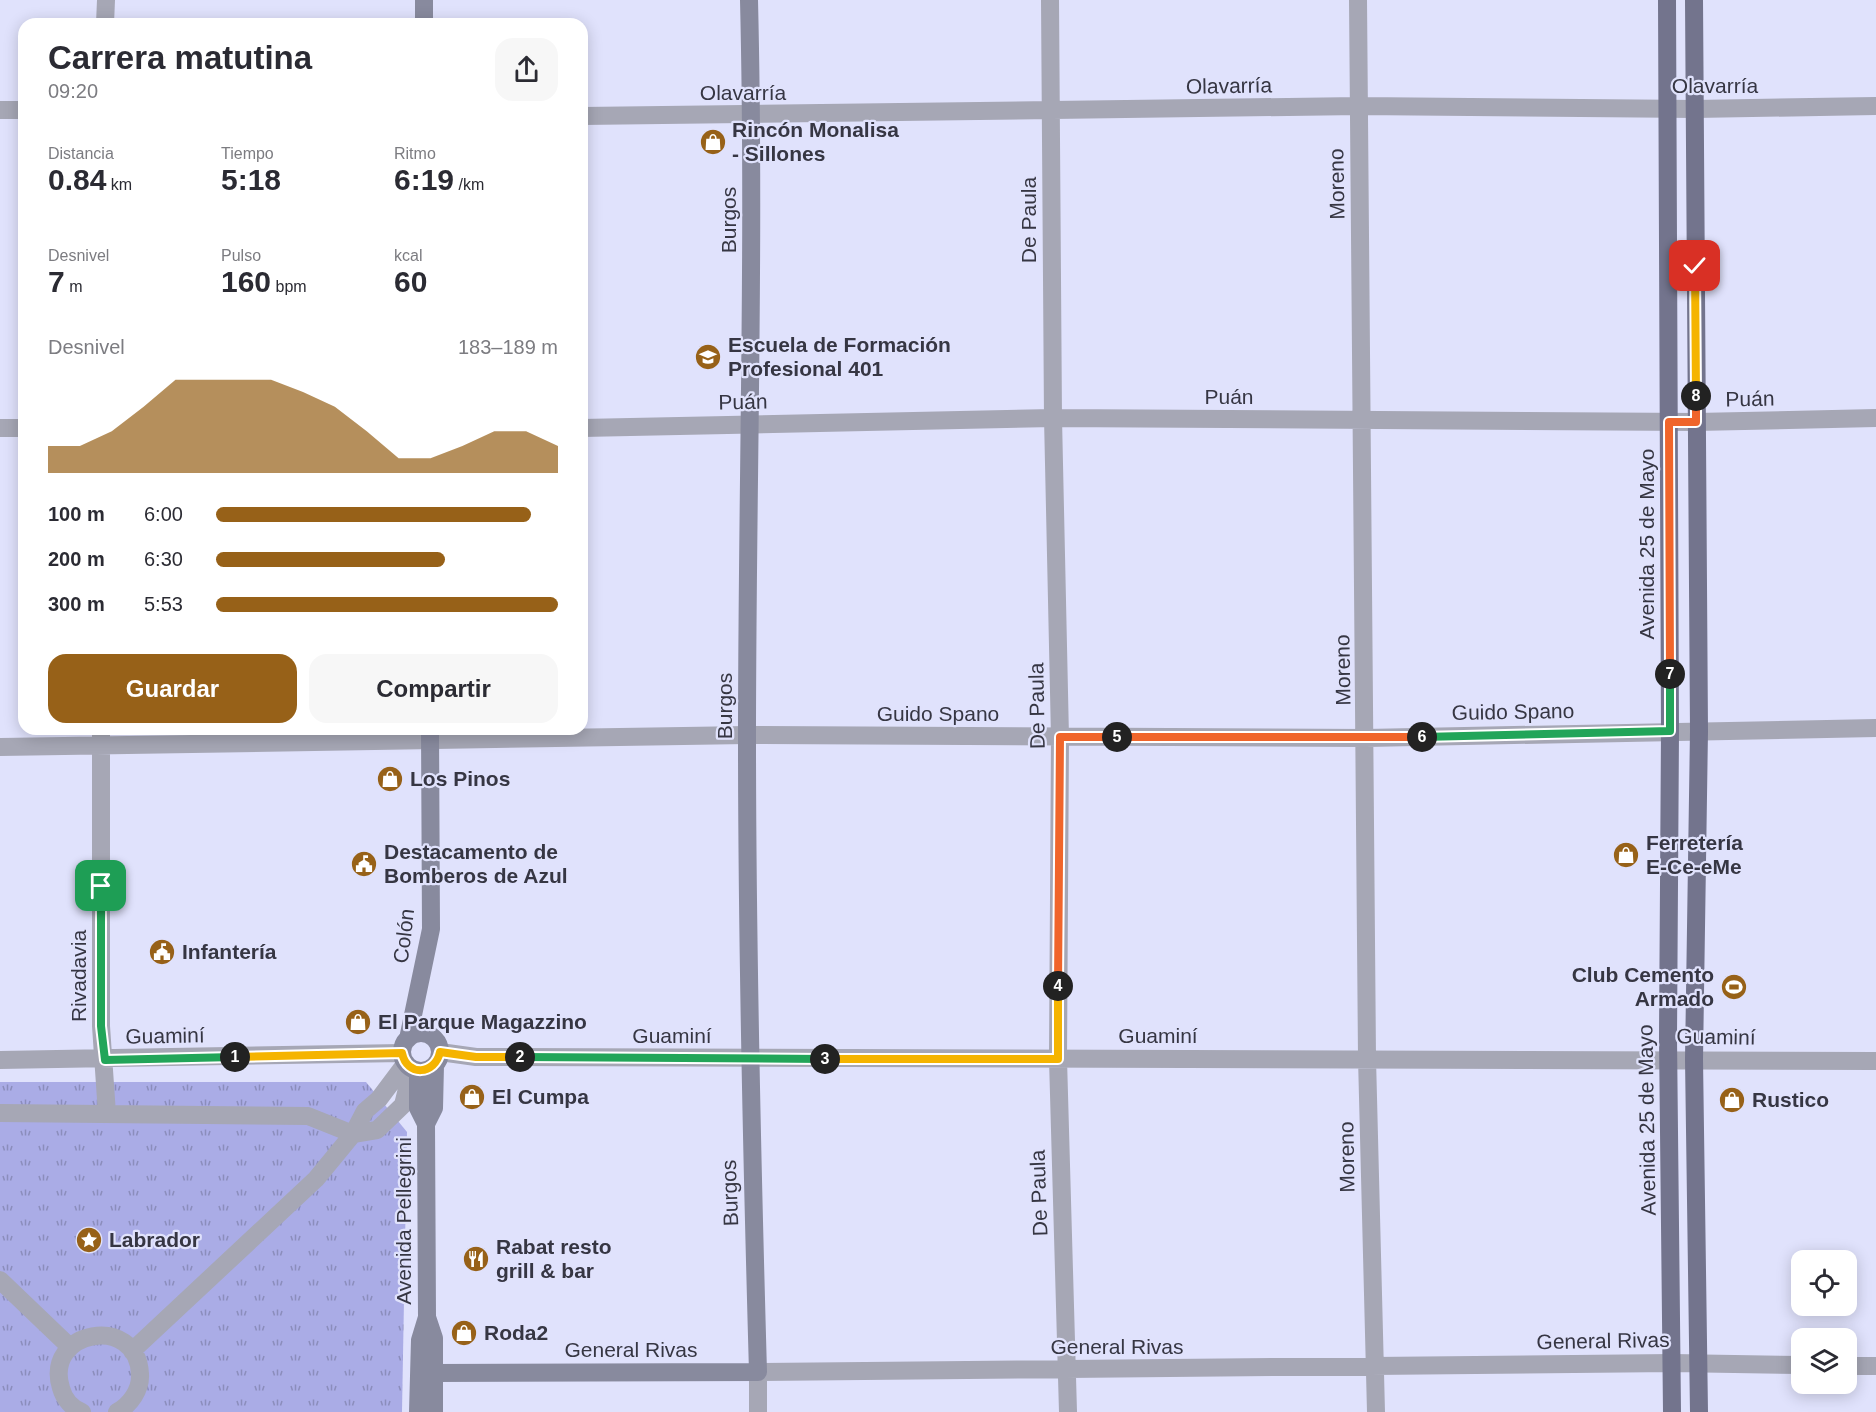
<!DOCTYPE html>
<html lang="es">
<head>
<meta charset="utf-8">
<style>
  :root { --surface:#fff; --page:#f7f7f7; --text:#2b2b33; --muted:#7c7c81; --accent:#976118 }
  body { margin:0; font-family:Arial,sans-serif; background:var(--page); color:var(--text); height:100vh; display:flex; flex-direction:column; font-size:22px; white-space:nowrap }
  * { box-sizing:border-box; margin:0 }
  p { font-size:20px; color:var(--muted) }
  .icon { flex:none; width:33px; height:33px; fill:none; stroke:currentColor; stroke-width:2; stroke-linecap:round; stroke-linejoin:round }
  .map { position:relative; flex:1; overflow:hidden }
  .panel { position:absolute; left:18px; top:18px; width:570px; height:717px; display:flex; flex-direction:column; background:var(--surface); border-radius:18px; box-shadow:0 3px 15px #0003 }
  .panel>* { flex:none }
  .tools { position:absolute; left:1791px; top:1250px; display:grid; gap:12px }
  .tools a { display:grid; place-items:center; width:66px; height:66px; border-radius:12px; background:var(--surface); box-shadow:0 3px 15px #0003; font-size:30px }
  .pin { position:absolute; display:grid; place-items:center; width:51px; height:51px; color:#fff; margin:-26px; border-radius:12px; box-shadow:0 3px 9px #0006 }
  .km { position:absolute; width:30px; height:30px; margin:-15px; border-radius:50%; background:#222; color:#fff; font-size:16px; line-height:30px; text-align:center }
  .round { display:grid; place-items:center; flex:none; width:63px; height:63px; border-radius:18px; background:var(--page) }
  .overview { display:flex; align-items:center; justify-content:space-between; height:102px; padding:0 30px }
  h1 { font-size:33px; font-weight:800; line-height:45px }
  .figures { display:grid; grid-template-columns:repeat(3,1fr); gap:9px; height:102px; padding:6px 30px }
  .figures div { display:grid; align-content:center }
  .figures b { font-size:30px; font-weight:800 }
  .figures small { font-size:16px; font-weight:400 }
  .figures p { font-size:16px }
  .chart { height:168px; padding:12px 30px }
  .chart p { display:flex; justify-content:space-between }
  .chart svg { width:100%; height:108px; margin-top:6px; fill:var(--accent); opacity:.7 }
  .cta { display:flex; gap:12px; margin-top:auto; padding:12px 30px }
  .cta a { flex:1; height:69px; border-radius:18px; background:var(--accent); color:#fff; font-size:24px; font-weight:800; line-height:69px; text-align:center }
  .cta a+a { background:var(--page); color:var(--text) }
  ul { padding:0 30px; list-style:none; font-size:20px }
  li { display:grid; grid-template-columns:96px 72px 1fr; align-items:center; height:45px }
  li i { height:15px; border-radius:8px; background:var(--accent) }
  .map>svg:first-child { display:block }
  .park { fill:url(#park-tufts) }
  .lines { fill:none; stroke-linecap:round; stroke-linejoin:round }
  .street { stroke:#a6a7b5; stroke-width:18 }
  .secondary { stroke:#888a9e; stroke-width:18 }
  .primary { stroke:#73748d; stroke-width:18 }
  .split-1-casing { stroke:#fff; stroke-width:12 }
  .split-2-casing { stroke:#fff; stroke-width:12 }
  .split-3-casing { stroke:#fff; stroke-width:12 }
  .split-4-casing { stroke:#fff; stroke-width:12 }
  .split-5-casing { stroke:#fff; stroke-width:12 }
  .split-6-casing { stroke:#fff; stroke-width:12 }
  .split-7-casing { stroke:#fff; stroke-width:12 }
  .split-8-casing { stroke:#fff; stroke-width:12 }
  .split-9-casing { stroke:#fff; stroke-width:12 }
  .split-1 { stroke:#22a559; stroke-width:8 }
  .split-2 { stroke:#f5b400; stroke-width:8 }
  .split-3 { stroke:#22a559; stroke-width:8 }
  .split-4 { stroke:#f5b400; stroke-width:8 }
  .split-5 { stroke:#f0652b; stroke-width:8 }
  .split-6 { stroke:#f0652b; stroke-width:8 }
  .split-7 { stroke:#22a559; stroke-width:8 }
  .split-8 { stroke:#f0652b; stroke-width:8 }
  .split-9 { stroke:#f5b400; stroke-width:8 }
  .labels { text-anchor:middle; stroke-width:4.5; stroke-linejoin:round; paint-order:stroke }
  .street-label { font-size:21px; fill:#363643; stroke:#e0e2fc }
  .poi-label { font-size:21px; font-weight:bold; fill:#363643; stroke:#e0e2fc; text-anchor:start }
</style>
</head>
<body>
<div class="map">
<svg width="1876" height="1412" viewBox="0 0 1876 1412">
  <defs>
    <pattern id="park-tufts" width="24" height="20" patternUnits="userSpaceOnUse" patternTransform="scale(1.5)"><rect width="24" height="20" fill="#aaace6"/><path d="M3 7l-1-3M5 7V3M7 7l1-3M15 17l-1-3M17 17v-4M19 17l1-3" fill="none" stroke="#8b8dbc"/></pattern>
  </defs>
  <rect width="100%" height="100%" fill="#e0e2fc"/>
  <!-- park -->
  <path class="park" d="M 0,1082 L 366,1082 L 407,1132 L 402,1412 L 0,1412 Z"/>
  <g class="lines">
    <!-- street -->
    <path class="street" d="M 1050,0 L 1053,418 L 1060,737 L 1058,1059 L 1068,1412
      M 1358,0 L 1367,1058 L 1376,1412
      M 105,24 L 106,0
      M 0,110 L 24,110
      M 582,116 L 1359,106 L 1695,109 L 1876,106
      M 0,428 L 24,428
      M 582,428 L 1053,418 L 1696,422 L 1876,418
      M 101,729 L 101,1026 L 107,1114
      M 0,747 L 747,735 L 1366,738 L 1876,728
      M 440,1052 L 476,1057 L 1876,1061
      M 0,1060 L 402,1053
      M 0,1113 L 308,1116 L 353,1134 L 377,1130 L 403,1105 L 412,1069
      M 0,1280 L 70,1347
      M 132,1351 L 316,1179 L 353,1134 L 365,1111 L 379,1099 L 406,1063
      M 1846,1366 L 1876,1366
      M 82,1412 C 72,1408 64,1399 61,1388 C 43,1330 137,1313 140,1374 C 141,1390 130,1405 117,1412
      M 758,1412 L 758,1372 L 1673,1363 L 1802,1365"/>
    <!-- secondary -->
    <path class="secondary" d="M 424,0 L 424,24
      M402 1052a19 19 0 1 1 38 0a19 19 0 1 1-38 0Z
      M 408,1039 L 431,929 L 430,729
      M 418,1071 L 418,1108 L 426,1124
      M 433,1373 L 758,1372 C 752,1161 747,950 747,738 C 747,492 755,246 749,0
      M 418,1412 L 420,1340 L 427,1317
      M 434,1412 L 434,1338 L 427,1317 L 426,1124 L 434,1108 L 435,1065"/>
    <!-- primary -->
    <path class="primary" d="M 1667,0 L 1670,731 L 1668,1038 L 1672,1412
      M 1694,0 L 1699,731 L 1694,1059 L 1699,1412"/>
  </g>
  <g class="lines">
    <!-- split-1 casing -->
    <g class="split-1-casing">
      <path id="split-1" d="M 101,886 L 101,1026 L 105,1060 L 235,1057"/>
    </g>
    <!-- split-2 casing -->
    <g class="split-2-casing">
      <path id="split-2" d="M 235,1057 L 402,1053 C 407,1077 435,1075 440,1052 L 476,1057 L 520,1057"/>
    </g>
    <!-- split-3 casing -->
    <g class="split-3-casing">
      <path id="split-3" d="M 520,1057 L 825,1059"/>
    </g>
    <!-- split-4 casing -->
    <g class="split-4-casing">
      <path id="split-4" d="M 825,1059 L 1058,1059 L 1058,986"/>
    </g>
    <!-- split-5 casing -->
    <g class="split-5-casing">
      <path id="split-5" d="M 1058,986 L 1060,737 L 1117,737"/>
    </g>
    <!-- split-6 casing -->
    <g class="split-6-casing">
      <path id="split-6" d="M 1117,737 L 1422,737"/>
    </g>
    <!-- split-7 casing -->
    <g class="split-7-casing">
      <path id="split-7" d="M 1422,737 L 1670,731 L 1670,674"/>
    </g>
    <!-- split-8 casing -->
    <g class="split-8-casing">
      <path id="split-8" d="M 1670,674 L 1669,422 L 1696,422 L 1696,396"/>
    </g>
    <!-- split-9 casing -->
    <g class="split-9-casing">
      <path id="split-9" d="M 1695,266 L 1696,396"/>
    </g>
    <!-- split-1 -->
    <use href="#split-1" class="split-1"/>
    <!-- split-2 -->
    <use href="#split-2" class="split-2"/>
    <!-- split-3 -->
    <use href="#split-3" class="split-3"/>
    <!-- split-4 -->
    <use href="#split-4" class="split-4"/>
    <!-- split-5 -->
    <use href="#split-5" class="split-5"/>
    <!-- split-6 -->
    <use href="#split-6" class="split-6"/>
    <!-- split-7 -->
    <use href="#split-7" class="split-7"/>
    <!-- split-8 -->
    <use href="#split-8" class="split-8"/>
    <!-- split-9 -->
    <use href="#split-9" class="split-9"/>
  </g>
  <!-- icons -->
  <defs>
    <g id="shop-disc" transform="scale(1.35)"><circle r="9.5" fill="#976118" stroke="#e0e2fc"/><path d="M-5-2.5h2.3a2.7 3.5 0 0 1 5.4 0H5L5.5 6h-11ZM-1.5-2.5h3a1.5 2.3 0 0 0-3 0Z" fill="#fff"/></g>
    <g id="school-disc" transform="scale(1.35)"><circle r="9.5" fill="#976118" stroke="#e0e2fc"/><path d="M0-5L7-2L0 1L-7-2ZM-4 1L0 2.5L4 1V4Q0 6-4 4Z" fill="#fff"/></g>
    <g id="civic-disc" transform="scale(1.35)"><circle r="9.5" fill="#976118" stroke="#e0e2fc"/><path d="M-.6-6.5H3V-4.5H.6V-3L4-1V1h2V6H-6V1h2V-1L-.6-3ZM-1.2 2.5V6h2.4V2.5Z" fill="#fff"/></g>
    <g id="stadium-disc" transform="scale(1.35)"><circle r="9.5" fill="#976118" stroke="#e0e2fc"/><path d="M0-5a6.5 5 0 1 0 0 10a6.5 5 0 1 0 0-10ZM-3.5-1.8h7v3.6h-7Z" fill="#fff"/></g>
    <g id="sight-disc" transform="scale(1.35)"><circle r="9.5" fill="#976118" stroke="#e0e2fc"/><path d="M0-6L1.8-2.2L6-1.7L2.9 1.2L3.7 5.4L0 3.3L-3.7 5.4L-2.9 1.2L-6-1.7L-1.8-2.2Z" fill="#fff"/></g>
    <g id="restaurant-disc" transform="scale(1.35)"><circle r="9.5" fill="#976118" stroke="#e0e2fc"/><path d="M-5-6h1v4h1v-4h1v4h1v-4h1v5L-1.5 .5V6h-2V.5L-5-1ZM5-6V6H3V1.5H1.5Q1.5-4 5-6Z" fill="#fff"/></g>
  </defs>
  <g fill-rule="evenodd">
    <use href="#shop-disc" x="713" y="142"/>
    <use href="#school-disc" x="708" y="357"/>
    <use href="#shop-disc" x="390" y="779"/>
    <use href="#shop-disc" x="1626" y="855"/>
    <use href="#civic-disc" x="364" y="864"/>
    <use href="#civic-disc" x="162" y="952"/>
    <use href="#stadium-disc" x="1734" y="987"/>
    <use href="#shop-disc" x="358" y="1022"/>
    <use href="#shop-disc" x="472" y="1097"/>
    <use href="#shop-disc" x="1732" y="1100"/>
    <use href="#sight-disc" x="89" y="1240"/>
    <use href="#restaurant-disc" x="476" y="1259"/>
    <use href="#shop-disc" x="464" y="1333"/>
  </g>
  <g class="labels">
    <!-- street labels -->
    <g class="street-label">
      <text transform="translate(1229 86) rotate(-1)" y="7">Olavarría</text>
      <text x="1715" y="93">Olavarría</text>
      <text x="743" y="100">Olavarría</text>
      <text transform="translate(1337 184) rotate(-91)" y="7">Moreno</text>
      <text transform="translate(729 220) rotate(-90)" y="7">Burgos</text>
      <text transform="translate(1029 220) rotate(-90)" y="7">De Paula</text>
      <text x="1229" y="404">Puán</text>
      <text transform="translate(1750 399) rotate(-1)" y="7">Puán</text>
      <text transform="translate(743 402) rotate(-1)" y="7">Puán</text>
      <text transform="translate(1647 544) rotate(-90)" y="7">Avenida 25 de Mayo</text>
      <text transform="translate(1343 670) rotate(-91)" y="7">Moreno</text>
      <text transform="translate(725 706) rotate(-90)" y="7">Burgos</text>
      <text transform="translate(1037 706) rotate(-91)" y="7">De Paula</text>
      <text transform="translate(1513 712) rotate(-1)" y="7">Guido Spano</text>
      <text x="938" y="721">Guido Spano</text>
      <text transform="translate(404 936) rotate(-83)" y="7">Colón</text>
      <text transform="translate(79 976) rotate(-90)" y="7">Rivadavia</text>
      <text transform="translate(165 1036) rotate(-1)" y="7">Guaminí</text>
      <text x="672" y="1043">Guaminí</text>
      <text x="1158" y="1043">Guaminí</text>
      <text transform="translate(1716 1037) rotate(1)" y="7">Guaminí</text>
      <text transform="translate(1647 1120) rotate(-91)" y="7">Avenida 25 de Mayo</text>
      <text transform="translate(1347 1157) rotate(-91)" y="7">Moreno</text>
      <text transform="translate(730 1193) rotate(-92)" y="7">Burgos</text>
      <text transform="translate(1039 1193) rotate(-92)" y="7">De Paula</text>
      <text transform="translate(404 1221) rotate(-90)" y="7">Avenida Pellegrini</text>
      <text transform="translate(1603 1341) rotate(-1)" y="7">General Rivas</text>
      <text x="1117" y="1354">General Rivas</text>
      <text x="631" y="1357">General Rivas</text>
    </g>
    <!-- poi labels -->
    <g class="poi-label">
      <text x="732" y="137">Rincón Monalisa<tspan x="732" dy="24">- Sillones</tspan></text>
      <text x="728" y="352">Escuela de Formación<tspan x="728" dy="24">Profesional 401</tspan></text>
      <text x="410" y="786">Los Pinos</text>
      <text x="1646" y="850">Ferretería<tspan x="1646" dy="24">E-Ce-eMe</tspan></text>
      <text x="384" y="859">Destacamento de<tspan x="384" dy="24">Bomberos de Azul</tspan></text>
      <text x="182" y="959">Infantería</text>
      <text x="1714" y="982" text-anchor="end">Club Cemento<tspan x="1714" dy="24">Armado</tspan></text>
      <text x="378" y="1029">El Parque Magazzino</text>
      <text x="492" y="1104">El Cumpa</text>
      <text x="1752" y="1107">Rustico</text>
      <text x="109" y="1247">Labrador</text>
      <text x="496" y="1254">Rabat resto<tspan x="496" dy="24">grill &amp; bar</tspan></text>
      <text x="484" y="1340">Roda2</text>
    </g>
  </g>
</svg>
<div class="tools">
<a><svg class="icon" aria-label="locate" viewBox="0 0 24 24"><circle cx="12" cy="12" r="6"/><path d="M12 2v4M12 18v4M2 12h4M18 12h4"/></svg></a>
<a><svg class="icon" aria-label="layers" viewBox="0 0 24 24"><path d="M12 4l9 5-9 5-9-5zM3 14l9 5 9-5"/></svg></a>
</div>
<div class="pin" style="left:101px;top:886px;background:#1e9e55"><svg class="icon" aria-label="arrive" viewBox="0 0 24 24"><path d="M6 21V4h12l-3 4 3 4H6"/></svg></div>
<div class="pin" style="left:1695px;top:266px;background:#d93025"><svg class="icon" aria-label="check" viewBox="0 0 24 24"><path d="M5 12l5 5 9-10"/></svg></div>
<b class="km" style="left:235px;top:1057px">1</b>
<b class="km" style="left:520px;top:1057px">2</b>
<b class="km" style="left:825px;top:1059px">3</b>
<b class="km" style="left:1058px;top:986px">4</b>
<b class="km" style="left:1117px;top:737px">5</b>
<b class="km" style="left:1422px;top:737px">6</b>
<b class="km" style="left:1670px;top:674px">7</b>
<b class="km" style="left:1696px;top:396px">8</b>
<section class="panel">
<div class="overview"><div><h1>Carrera matutina</h1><p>09:20</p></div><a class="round"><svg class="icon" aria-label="share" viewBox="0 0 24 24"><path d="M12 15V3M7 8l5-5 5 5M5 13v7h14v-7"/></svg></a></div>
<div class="figures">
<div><p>Distancia</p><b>0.84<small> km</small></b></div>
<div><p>Tiempo</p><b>5:18</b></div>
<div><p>Ritmo</p><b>6:19<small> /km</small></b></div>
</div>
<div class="figures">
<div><p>Desnivel</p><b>7<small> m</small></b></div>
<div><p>Pulso</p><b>160<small> bpm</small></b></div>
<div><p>kcal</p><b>60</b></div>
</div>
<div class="chart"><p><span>Desnivel</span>183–189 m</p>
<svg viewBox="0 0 160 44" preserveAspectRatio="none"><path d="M0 44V33L10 33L20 27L30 17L40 6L50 6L60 6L70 6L80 11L90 17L100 27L110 38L120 38L130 33L140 27L150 27L160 33V44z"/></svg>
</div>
<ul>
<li><b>100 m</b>6:00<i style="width:92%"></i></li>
<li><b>200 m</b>6:30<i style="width:67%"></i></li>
<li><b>300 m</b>5:53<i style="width:100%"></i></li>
</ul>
<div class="cta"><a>Guardar</a><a>Compartir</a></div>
</section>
</div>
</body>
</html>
